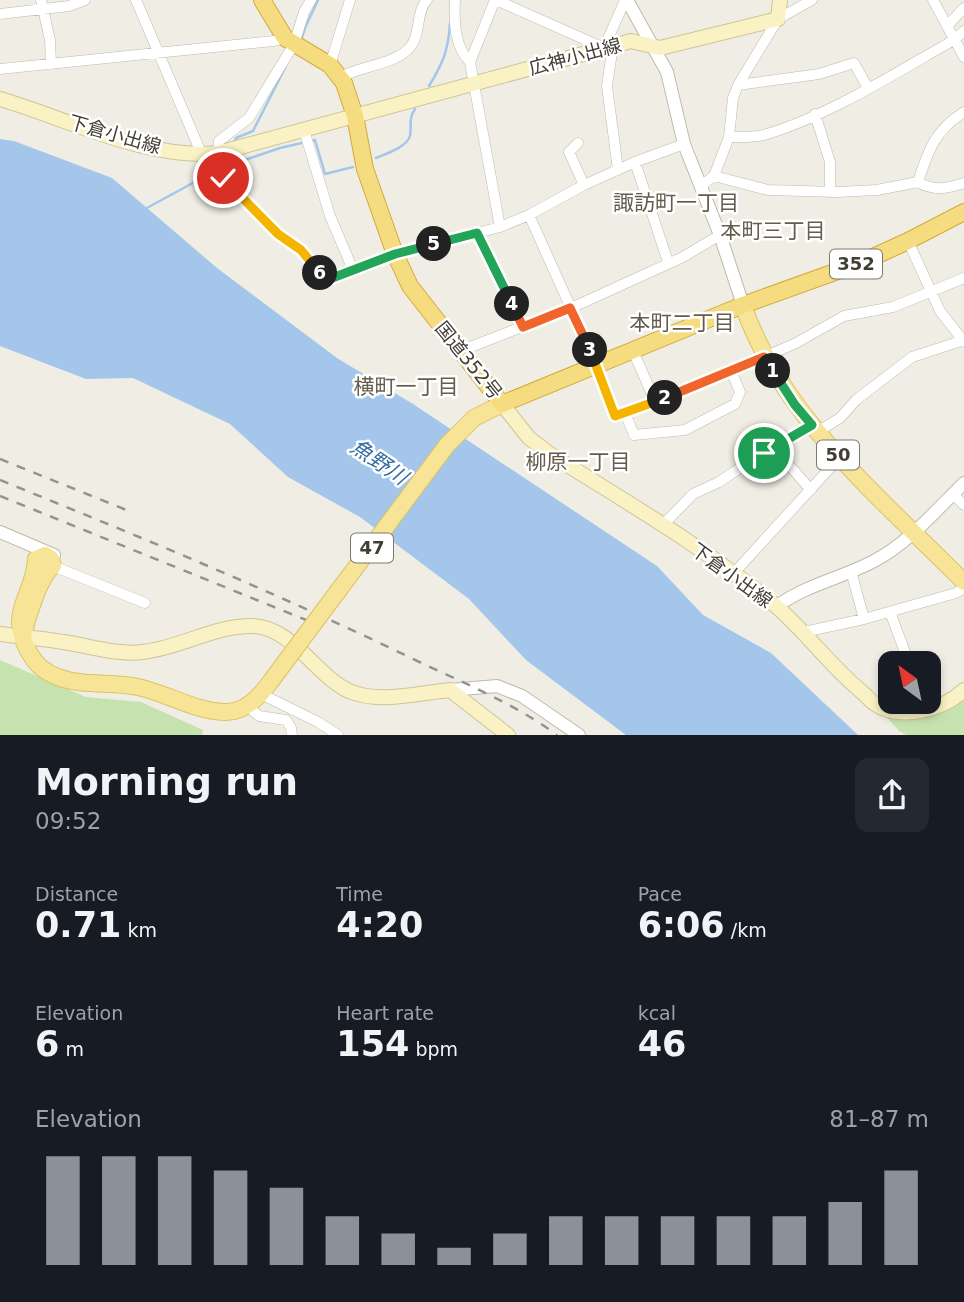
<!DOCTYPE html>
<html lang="en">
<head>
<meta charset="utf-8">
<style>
  :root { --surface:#171b24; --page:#242831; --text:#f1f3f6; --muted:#9ea1a6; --accent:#8c9099 }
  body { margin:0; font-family:"DejaVu Sans","Noto Sans JP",sans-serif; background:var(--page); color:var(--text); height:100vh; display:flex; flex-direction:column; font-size:26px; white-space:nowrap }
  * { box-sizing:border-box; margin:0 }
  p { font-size:23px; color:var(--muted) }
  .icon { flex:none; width:38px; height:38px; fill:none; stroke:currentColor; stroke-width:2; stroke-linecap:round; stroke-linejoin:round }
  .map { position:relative; height:735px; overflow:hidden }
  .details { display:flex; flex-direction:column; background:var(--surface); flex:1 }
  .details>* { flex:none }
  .needle { width:46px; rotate:327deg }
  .tools { position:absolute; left:878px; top:651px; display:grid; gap:14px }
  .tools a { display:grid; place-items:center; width:63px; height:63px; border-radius:14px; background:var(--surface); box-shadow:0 4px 10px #0003; font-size:35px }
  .pin { position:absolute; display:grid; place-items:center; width:60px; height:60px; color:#fff; margin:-30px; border:4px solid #fff; border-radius:50%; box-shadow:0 2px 7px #0007 }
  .km { position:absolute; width:35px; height:35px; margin:-18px; border-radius:50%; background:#222; color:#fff; font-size:19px; line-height:35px; text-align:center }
  .round { display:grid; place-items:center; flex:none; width:74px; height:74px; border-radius:14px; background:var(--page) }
  .summary { display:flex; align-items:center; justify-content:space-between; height:119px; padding:0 35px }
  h1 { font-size:38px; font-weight:700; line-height:52px }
  .figures { display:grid; grid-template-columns:repeat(3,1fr); gap:10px; height:119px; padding:7px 35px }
  .figures div { display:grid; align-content:center }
  .figures b { font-size:35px; font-weight:700 }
  .figures small { font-size:19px; font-weight:400 }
  .figures p { font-size:19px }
  .chart { height:196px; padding:14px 35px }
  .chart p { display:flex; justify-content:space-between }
  .chart svg { width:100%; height:126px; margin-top:7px; stroke:var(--accent); stroke-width:6 }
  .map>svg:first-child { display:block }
  .green { fill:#c6e3af }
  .water { fill:#a3c6ea }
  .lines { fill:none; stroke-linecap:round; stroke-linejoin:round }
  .stream { stroke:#a3c6ea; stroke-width:2.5 }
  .minor-casing { stroke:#beb9aa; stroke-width:11 }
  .tertiary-casing { stroke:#beb9aa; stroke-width:14 }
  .secondary-casing { stroke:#cec496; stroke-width:16 }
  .primary-casing { stroke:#dac368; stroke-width:18 }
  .trunk-casing { stroke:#d2a93d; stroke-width:18 }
  .minor { stroke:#fff; stroke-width:10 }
  .tertiary { stroke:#fff; stroke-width:12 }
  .secondary { stroke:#faf2c4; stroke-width:14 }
  .primary { stroke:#f7e496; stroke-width:16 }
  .trunk { stroke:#f6dc81; stroke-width:16 }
  .rail { stroke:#939393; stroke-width:2.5; stroke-dasharray:9 9; stroke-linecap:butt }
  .primary-bridge-casing { stroke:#dac368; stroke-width:18; stroke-linecap:butt }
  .primary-bridge { stroke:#f7e496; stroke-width:16 }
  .split-1-casing { stroke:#fff; stroke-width:14 }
  .split-2-casing { stroke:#fff; stroke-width:14 }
  .split-3-casing { stroke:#fff; stroke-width:14 }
  .split-4-casing { stroke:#fff; stroke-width:14 }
  .split-5-casing { stroke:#fff; stroke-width:14 }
  .split-6-casing { stroke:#fff; stroke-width:14 }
  .split-7-casing { stroke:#fff; stroke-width:14 }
  .split-1 { stroke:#22a559; stroke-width:9 }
  .split-2 { stroke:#f0652b; stroke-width:9 }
  .split-3 { stroke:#f5b400; stroke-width:9 }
  .split-4 { stroke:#f0652b; stroke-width:9 }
  .split-5 { stroke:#22a559; stroke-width:9 }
  .split-6 { stroke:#22a559; stroke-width:9 }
  .split-7 { stroke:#f5b400; stroke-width:9 }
  .labels { text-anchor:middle; stroke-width:5; stroke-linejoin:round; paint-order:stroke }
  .shield { fill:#fff; stroke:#7b7871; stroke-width:2 }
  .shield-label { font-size:18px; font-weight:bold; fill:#423e34 }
  .street-label { font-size:19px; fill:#423e34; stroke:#fff }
  .neighbourhood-label { font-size:21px; fill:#645d4c; stroke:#fff }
  .water-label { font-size:21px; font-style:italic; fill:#366ca6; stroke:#fff }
</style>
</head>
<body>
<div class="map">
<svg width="964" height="735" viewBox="0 0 964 735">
  <rect width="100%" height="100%" fill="#f0eee4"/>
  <!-- green -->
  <path class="green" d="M 0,660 L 86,697 L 141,702 L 203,730 L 202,735 L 0,735 Z
    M 964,690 L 964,735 L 906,735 L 899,731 L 875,704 L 910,712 Z"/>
  <!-- water -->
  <path class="water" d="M 0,139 L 14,141 L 112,178 L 217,268 L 337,358 L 413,404 L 657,566 L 703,615 L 771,653 L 858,735 L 626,735 L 526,660 L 469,599 L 360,517 L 288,477 L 230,424 L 133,378 L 86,379 L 0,346 Z"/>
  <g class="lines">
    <!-- stream -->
    <path class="stream" d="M 301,41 L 305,28 L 318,0
      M 429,86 C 443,63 448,51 450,24
      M 235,142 L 236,138 L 253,131 L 286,66
      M 376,158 C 385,154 407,147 410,136 C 412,126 408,119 415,109
      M 218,169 L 280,148 L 315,140 L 325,174 L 353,167
      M 145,209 L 213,172"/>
    <!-- minor casing -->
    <g class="minor-casing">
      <path id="minor" d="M 41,0 L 50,40 L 51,64
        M 136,0 L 202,155 L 278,234 L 301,250 L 327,280 L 395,254 L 500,227 L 529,215 L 584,185 L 635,162 L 684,144
        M 455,0 C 454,21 454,46 470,62
        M 495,0 L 470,62 L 500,227
        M 496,0 L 604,48 L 625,0
        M 933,0 L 964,57
        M 0,14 L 69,6 L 85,0
        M 947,26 L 964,8
        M 613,45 L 607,86 L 618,170
        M 330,65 L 350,0
        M 0,69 L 274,41 L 285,38
        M 341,77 C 360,66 398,64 411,46 C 421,33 416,11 427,0
        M 738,85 L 819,74 L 854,63 L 868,88
        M 815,114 L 830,162 L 830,192
        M 304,130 L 330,216 L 353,270
        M 729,137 C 741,137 755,138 767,134 C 830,115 897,72 954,40 L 964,31
        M 578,143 L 569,152 L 584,185
        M 218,153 L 219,141 L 249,118 L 294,44 L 304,12 L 311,0
        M 635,162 L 668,262
        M 714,176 L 768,190 L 837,192 L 877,190 L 918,182 C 933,191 947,189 964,183
        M 918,182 C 928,151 935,130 964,112
        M 701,186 L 714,176 L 729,137 L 733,98 L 738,85 L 778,19 L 812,0
        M 529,215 L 593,357 L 615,416 L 764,357 L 796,343 L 844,316 L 893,307 L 964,278
        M 477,233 L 524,327
        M 908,241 L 940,311 L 964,342
        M 460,351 L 571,308 L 681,258 L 720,235
        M 633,351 L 655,401
        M 625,413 L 634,435 L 685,430 L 735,404 L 740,392 L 731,371
        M 817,432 L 840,418 L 856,400 L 912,357 L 964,340
        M 776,444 L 789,465 L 811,490
        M 953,494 L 964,505
        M 662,526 L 693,494 L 719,482 L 776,444 L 812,425
        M 53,566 L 145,603
        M 851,571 L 864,619
        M 734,573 L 840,457
        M 890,612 L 909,663
        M 804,632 L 864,619 L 956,593 L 964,588
        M 261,694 L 318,722 L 338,735
        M 247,706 L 259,716 L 286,720 L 291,728 L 292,735"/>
    </g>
    <!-- tertiary casing -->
    <g class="tertiary-casing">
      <path id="tertiary" d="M 627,0 L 667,72 L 684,144 L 720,235 L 743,305
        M 0,532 L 54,555
        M 776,607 C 805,585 842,578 874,561 C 909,543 936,510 964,483
        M 450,690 L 497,686 L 522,696 L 579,735"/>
    </g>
    <!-- secondary casing -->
    <g class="secondary-casing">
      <path id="secondary" d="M 0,99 C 65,118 150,161 218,153 L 631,41 L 660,48 L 778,19 L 780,0
        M 502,404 L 529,438 L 550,454 C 626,502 706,548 776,606 C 807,633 831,667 863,693 C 867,696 870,701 875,704 C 900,721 943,710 964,690
        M 0,634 C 23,637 46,639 69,643 C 93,647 119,655 143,652 C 180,648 216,625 253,626 C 293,628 315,675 349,691 C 379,704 419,693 450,690 L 508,735"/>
    </g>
    <!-- primary casing -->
    <g class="primary-casing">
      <path id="primary" d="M 743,305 C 782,418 882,499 964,582
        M 474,418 L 502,404
        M 23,636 C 27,618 39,578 53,566 L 51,559 L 45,555 L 36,559 C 34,598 5,612 30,654 C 37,666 46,673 58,677 C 84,687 112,681 138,687 C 166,693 195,711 224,712 C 245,713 260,696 271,681"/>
    </g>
    <!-- trunk casing -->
    <g class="trunk-casing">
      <path id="trunk" d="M 262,0 L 285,38 L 330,65 L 344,83 L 355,116 L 365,169 L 395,254 L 410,286 L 502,404 L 743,305 L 860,263 L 908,241 L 964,212"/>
    </g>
    <!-- minor -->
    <use href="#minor" class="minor"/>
    <!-- tertiary -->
    <use href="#tertiary" class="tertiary"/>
    <!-- secondary -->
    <use href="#secondary" class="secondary"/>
    <!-- primary -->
    <use href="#primary" class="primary"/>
    <!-- trunk -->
    <use href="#trunk" class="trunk"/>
    <!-- rail -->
    <path class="rail" d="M 0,459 L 129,511
      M 0,480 C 138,536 277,593 411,658 C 461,682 512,702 557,735
      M 0,496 L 321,626"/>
    <!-- primary-bridge casing -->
    <g class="primary-bridge-casing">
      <path id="primary-bridge" d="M 271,681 L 447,445 L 474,418"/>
    </g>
    <!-- primary-bridge -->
    <use href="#primary-bridge" class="primary-bridge"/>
  </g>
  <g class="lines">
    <!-- split-1 casing -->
    <g class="split-1-casing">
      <path id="split-1" d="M 764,453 L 812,425 L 795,405 L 773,371"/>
    </g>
    <!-- split-2 casing -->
    <g class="split-2-casing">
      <path id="split-2" d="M 665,398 L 764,357 L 773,371"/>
    </g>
    <!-- split-3 casing -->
    <g class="split-3-casing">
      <path id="split-3" d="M 590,350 L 615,416 L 665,398"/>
    </g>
    <!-- split-4 casing -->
    <g class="split-4-casing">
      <path id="split-4" d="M 512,304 L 523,327 L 570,308 L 590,350"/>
    </g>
    <!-- split-5 casing -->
    <g class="split-5-casing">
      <path id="split-5" d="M 434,244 L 477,233 L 512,304"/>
    </g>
    <!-- split-6 casing -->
    <g class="split-6-casing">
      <path id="split-6" d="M 320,273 L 327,280 L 395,254 L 434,244"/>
    </g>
    <!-- split-7 casing -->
    <g class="split-7-casing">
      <path id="split-7" d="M 223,178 L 278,234 L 301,250 L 320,273"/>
    </g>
    <!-- split-1 -->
    <use href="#split-1" class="split-1"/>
    <!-- split-2 -->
    <use href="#split-2" class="split-2"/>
    <!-- split-3 -->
    <use href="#split-3" class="split-3"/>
    <!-- split-4 -->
    <use href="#split-4" class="split-4"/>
    <!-- split-5 -->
    <use href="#split-5" class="split-5"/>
    <!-- split-6 -->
    <use href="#split-6" class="split-6"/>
    <!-- split-7 -->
    <use href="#split-7" class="split-7"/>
  </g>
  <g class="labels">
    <!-- shield labels -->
    <g class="shield">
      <rect x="830" y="249.5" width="52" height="29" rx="5"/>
      <rect x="817" y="440.5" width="42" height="29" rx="5"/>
      <rect x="351" y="533.5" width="42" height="29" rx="5"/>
    </g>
    <g class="shield-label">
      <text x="856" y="270">352</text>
      <text x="838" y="461">50</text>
      <text x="372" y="554">47</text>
    </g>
    <!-- street labels -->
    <g class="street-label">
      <text transform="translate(575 56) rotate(-15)" y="7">広神小出線</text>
      <text transform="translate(115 134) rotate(16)" y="7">下倉小出線</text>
      <text transform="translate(469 360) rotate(51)" y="7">国道352号</text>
      <text transform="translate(732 575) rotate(36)" y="7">下倉小出線</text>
    </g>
    <!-- neighbourhood labels -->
    <g class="neighbourhood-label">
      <text x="676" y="210">諏訪町一丁目</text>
      <text x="773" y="238">本町三丁目</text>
      <text x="682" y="330">本町二丁目</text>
      <text x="406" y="394">横町一丁目</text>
      <text x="578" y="469">柳原一丁目</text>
    </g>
    <!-- water labels -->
    <g class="water-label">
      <text transform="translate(379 462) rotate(34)" y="7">魚野川</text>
    </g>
  </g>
</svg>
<div class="tools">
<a><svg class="needle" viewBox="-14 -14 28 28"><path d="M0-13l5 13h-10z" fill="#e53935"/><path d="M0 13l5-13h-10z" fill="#9ea1a6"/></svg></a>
</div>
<div class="pin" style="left:764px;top:453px;background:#1e9e55"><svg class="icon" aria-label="arrive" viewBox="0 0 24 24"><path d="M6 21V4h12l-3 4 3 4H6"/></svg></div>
<div class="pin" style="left:223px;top:178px;background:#d93025"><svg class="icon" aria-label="check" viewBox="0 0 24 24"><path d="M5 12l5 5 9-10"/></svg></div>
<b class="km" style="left:773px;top:371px">1</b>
<b class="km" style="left:665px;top:398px">2</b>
<b class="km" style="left:590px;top:350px">3</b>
<b class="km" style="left:512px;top:304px">4</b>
<b class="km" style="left:434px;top:244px">5</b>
<b class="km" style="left:320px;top:273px">6</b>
</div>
<section class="details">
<div class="summary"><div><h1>Morning run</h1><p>09:52</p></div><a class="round"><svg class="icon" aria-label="share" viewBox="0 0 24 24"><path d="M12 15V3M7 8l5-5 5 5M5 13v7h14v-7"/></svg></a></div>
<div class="figures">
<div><p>Distance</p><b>0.71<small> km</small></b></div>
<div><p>Time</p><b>4:20</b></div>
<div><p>Pace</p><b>6:06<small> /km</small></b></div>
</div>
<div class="figures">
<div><p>Elevation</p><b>6<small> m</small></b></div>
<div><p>Heart rate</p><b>154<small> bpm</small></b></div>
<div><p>kcal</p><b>46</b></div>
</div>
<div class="chart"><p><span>Elevation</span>81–87 m</p>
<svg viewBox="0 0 160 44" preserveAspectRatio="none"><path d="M5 44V6M15 44V6M25 44V6M35 44V11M45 44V17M55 44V27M65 44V33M75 44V38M85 44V33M95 44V27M105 44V27M115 44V27M125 44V27M135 44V27M145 44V22M155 44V11"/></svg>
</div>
</section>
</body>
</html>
